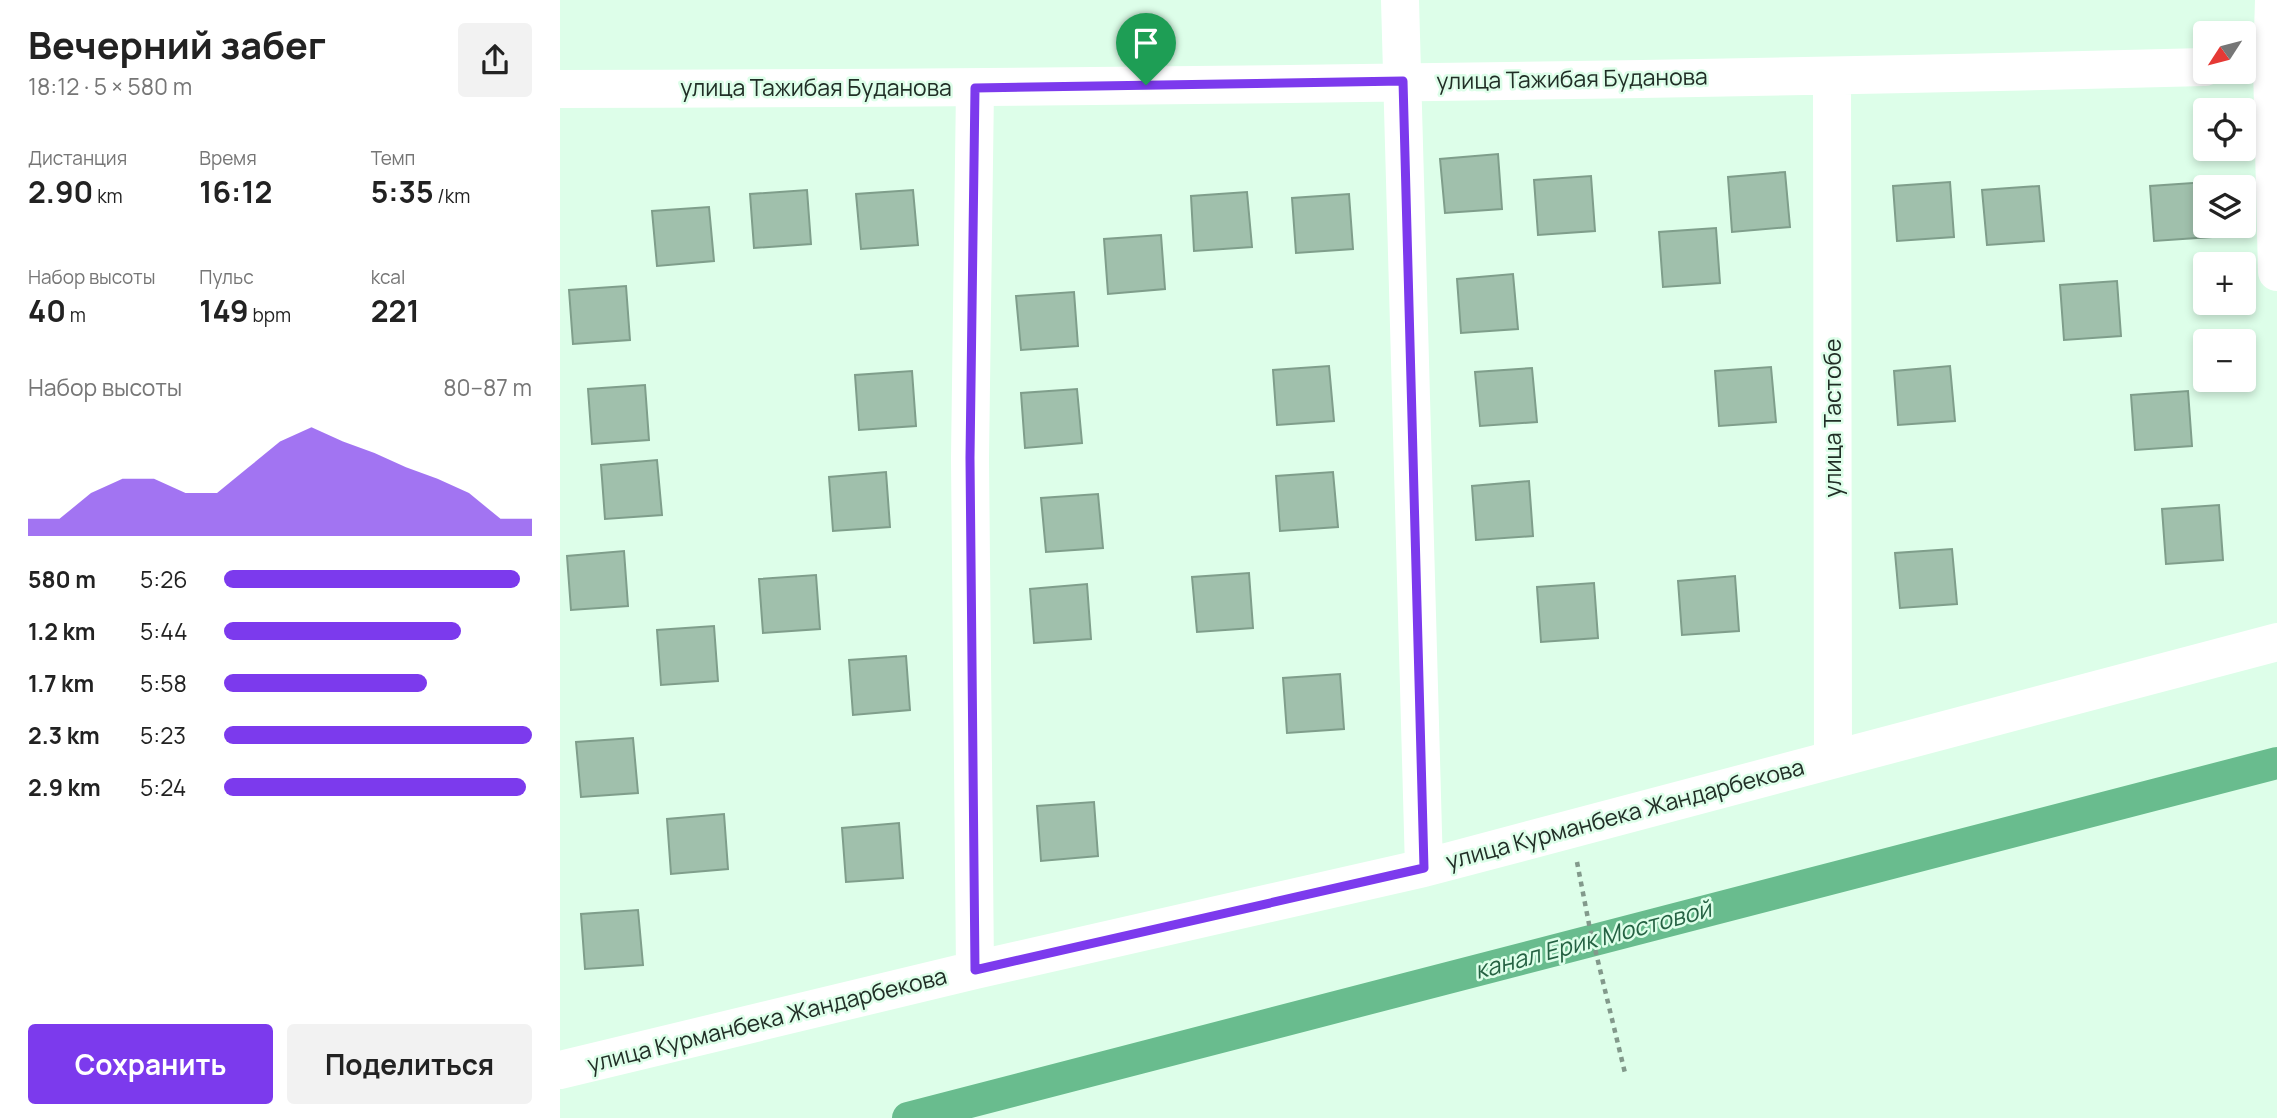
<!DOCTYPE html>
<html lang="ru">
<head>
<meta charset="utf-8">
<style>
  :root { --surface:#fff; --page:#f2f2f2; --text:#222; --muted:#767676; --accent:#7c3aed }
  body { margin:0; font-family:Manrope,sans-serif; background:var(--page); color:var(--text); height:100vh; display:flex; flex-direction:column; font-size:26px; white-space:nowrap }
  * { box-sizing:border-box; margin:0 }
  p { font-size:23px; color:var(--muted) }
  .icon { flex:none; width:38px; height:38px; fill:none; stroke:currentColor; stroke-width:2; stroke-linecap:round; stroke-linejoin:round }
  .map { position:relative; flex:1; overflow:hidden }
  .details { display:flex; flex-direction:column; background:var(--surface); width:560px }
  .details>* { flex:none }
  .needle { width:46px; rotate:234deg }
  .tools { position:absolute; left:1633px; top:21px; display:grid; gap:14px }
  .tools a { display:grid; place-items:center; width:63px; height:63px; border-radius:7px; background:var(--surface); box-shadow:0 4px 10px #0003; font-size:35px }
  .pin { position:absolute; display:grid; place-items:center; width:60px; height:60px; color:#fff; margin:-72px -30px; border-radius:50% 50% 50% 0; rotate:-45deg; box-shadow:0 0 7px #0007 }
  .pin .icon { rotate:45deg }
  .round { display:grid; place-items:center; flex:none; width:74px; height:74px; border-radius:7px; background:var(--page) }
  .summary { display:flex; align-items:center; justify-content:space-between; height:119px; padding:0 28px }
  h1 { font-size:38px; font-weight:700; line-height:52px }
  .figures { display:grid; grid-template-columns:repeat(3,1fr); gap:10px; height:119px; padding:7px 28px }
  .figures div { display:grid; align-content:center }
  .figures b { font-size:30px; font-weight:700 }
  .figures small { font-size:19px; font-weight:400 }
  .figures p { font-size:19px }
  .chart { height:196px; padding:14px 28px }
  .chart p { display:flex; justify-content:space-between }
  .chart svg { width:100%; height:126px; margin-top:7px; fill:var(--accent); opacity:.7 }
  .primary-button { display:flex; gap:14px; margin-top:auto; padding:14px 28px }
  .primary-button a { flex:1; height:80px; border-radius:7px; background:var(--accent); color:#fff; font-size:28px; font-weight:700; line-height:80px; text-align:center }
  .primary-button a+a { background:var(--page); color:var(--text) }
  ul { padding:0 28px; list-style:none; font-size:23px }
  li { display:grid; grid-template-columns:112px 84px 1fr; align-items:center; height:52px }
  li i { height:18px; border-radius:9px; background:var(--accent) }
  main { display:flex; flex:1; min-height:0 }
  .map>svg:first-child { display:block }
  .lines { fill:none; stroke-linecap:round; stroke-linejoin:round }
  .canal { stroke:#69bc8e; stroke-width:32 }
  .building { fill:#a0c0ac; stroke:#7f9e8b; stroke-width:2 }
  .path { stroke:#82998b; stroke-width:4.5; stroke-dasharray:5 5; stroke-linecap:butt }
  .minor { stroke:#fff; stroke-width:38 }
  .route-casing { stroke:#fff; stroke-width:14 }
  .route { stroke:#7c3aed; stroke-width:9 }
  .labels { text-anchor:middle; stroke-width:5; stroke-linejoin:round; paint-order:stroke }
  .street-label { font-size:23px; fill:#212e26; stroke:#ddfee9 }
  .water-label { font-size:24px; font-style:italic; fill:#256243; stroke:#ddfee9 }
</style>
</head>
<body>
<main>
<section class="details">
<div class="summary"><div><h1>Вечерний забег</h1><p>18:12 · 5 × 580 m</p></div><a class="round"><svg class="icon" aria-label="share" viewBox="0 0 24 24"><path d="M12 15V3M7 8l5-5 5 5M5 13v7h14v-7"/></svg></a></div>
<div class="figures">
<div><p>Дистанция</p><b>2.90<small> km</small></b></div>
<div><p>Время</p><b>16:12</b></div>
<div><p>Темп</p><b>5:35<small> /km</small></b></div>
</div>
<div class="figures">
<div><p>Набор высоты</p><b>40<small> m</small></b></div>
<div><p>Пульс</p><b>149<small> bpm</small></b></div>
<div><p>kcal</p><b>221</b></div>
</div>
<div class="chart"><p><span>Набор высоты</span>80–87 m</p>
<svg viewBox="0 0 160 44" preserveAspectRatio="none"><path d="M0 44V38L10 38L20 29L30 24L40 24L50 29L60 29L70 20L80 11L90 6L100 11L110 15L120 20L130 24L140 29L150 38L160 38V44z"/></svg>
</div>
<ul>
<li><b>580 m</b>5:26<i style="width:96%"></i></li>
<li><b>1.2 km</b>5:44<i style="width:77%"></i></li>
<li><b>1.7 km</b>5:58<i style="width:66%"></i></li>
<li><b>2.3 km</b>5:23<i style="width:100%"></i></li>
<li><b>2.9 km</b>5:24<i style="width:98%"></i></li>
</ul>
<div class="primary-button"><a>Сохранить</a><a>Поделиться</a></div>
</section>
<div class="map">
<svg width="1717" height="1118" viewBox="0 0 1717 1118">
  <rect width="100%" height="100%" fill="#ddfee9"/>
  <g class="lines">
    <!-- canal -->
    <path class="canal" d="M 348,1118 L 1717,763"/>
  </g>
  <!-- building -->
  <path class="building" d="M 938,154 L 942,209 L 885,213 L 880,159 Z
    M 1225,172 L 1230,227 L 1172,232 L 1168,177 Z
    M 1031,176 L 1035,231 L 978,235 L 974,180 Z
    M 1390,182 L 1394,237 L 1337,241 L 1333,186 Z
    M 1647,182 L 1645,226 L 1650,226 L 1651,237 L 1594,241 L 1590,186 Z
    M 1479,186 L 1484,241 L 1427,245 L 1422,190 Z
    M 247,190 L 251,244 L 194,248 L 190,194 Z
    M 353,190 L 358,245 L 301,249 L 296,194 Z
    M 687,192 L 692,247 L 634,251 L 631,196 Z
    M 789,194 L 793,249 L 736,253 L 732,198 Z
    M 149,207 L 154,261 L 97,266 L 92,211 Z
    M 1156,228 L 1160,283 L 1103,287 L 1099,232 Z
    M 601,235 L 605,289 L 548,294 L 544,239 Z
    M 953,274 L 958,329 L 901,333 L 897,279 Z
    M 1557,281 L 1561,336 L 1504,340 L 1500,285 Z
    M 66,286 L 70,340 L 13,344 L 9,290 Z
    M 514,292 L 518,346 L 461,350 L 456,296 Z
    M 769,366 L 774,421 L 717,425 L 713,370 Z
    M 1390,366 L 1395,421 L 1338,425 L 1334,371 Z
    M 1211,367 L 1216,422 L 1159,426 L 1155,371 Z
    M 972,368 L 977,422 L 920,426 L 915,372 Z
    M 352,371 L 356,426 L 299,430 L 295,375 Z
    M 85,385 L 89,440 L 32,444 L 28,389 Z
    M 517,389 L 522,443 L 465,448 L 461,393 Z
    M 1628,391 L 1632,446 L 1575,450 L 1571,395 Z
    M 97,460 L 102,515 L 45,519 L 41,465 Z
    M 326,472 L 330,527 L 273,531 L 269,477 Z
    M 773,472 L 778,527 L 720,531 L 716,476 Z
    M 969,481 L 973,536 L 916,540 L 912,486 Z
    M 538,494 L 543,548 L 486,552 L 481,498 Z
    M 1659,505 L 1663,560 L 1606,564 L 1602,509 Z
    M 1392,549 L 1397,604 L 1340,608 L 1335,553 Z
    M 64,551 L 68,606 L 11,610 L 7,556 Z
    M 689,573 L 693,628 L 637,632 L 632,577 Z
    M 256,575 L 260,629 L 203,633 L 199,579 Z
    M 1175,576 L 1179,631 L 1122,635 L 1118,581 Z
    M 1034,583 L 1038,638 L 981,642 L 977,587 Z
    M 527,584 L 531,639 L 474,643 L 470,589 Z
    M 154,626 L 158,681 L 101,685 L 97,630 Z
    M 346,656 L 350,710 L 293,715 L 289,660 Z
    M 780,674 L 784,729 L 727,733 L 723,678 Z
    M 73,738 L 78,793 L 21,797 L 16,742 Z
    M 534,802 L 538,856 L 481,861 L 477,806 Z
    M 164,814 L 168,869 L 111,874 L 107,819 Z
    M 339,823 L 343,878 L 286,882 L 282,828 Z
    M 78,910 L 83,965 L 25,969 L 21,914 Z"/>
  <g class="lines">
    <!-- path -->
    <path class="path" d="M 1017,862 L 1029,924 L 1065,1073"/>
    <!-- minor -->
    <path class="minor" d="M 840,0 L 864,868
      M 1714,0 L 1712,66 L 1717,272
      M 1272,77 L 1273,759
      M 0,89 C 548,88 1097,81 1645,67
      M 415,970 L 410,459 L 415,88
      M 0,1070 L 415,970 L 864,868 L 1717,642"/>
  </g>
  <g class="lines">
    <!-- route casing -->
    <g class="route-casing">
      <path id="route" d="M 843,81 L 864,868 L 415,970 L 410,458 L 415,88 Z"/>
    </g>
    <!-- route -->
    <use href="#route" class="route"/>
  </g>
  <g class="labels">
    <!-- street labels -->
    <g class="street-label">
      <text transform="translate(1012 79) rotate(-1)" y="8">улица Тажибая Буданова</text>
      <text x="256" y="96">улица Тажибая Буданова</text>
      <text transform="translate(1273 418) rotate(-90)" y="8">улица Тастобе</text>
      <text transform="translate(1065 814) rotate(-15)" y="8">улица Курманбека Жандарбекова</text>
      <text transform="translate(207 1020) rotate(-14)" y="8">улица Курманбека Жандарбекова</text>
    </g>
    <!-- water labels -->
    <g class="water-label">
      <text transform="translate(1033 940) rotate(-15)" y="8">канал Ерик Мостовой</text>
    </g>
  </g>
</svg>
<div class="tools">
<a><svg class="needle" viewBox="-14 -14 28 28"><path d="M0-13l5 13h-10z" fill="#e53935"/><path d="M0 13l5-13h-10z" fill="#767676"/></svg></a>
<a><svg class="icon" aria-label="locate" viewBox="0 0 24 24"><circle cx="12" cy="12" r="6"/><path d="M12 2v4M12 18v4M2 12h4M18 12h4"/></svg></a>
<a><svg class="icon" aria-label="layers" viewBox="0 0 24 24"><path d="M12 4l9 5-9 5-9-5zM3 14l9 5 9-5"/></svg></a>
<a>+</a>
<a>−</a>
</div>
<div class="pin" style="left:586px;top:85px;background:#1e9e55"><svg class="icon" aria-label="arrive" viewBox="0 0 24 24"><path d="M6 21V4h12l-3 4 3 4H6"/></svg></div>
</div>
</main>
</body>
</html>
